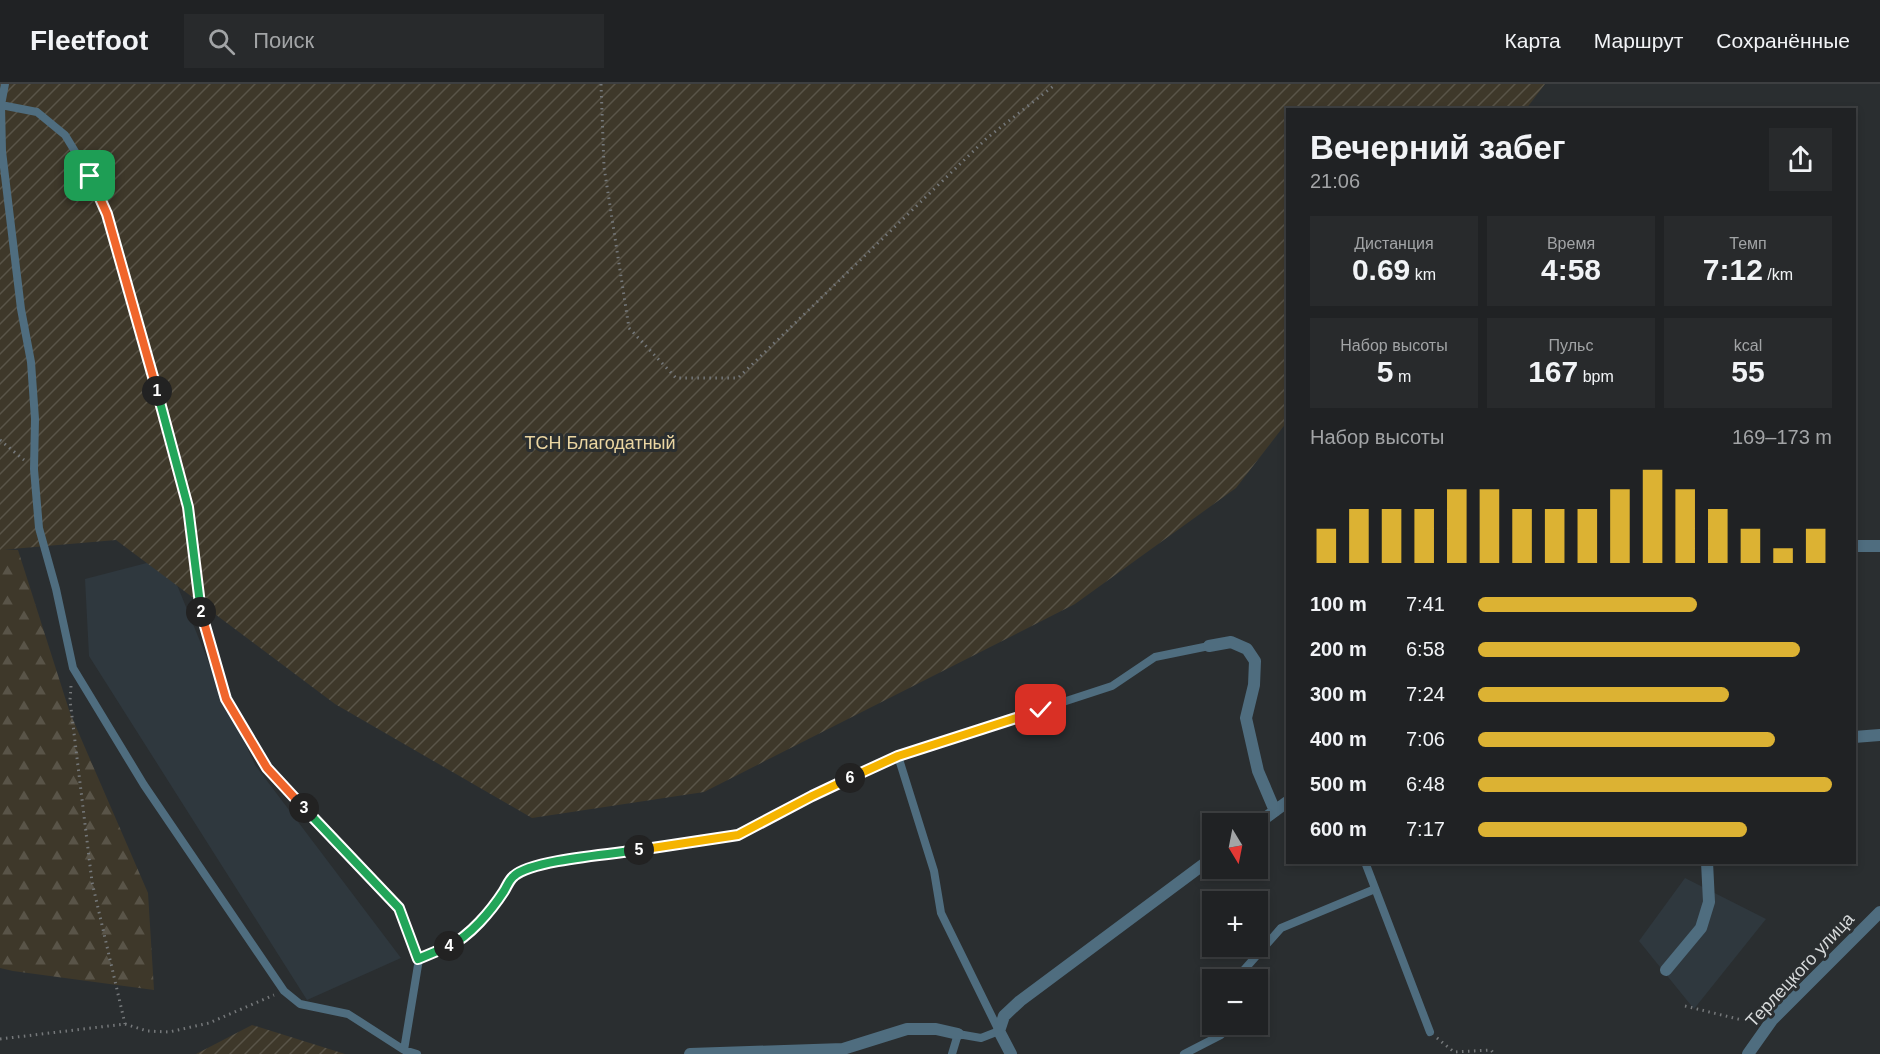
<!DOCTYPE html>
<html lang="ru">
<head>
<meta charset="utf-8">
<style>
  :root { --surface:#202224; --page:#282a2c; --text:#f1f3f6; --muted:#a2a4a6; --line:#3d3f41; --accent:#dcb233 }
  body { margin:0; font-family:Arial,sans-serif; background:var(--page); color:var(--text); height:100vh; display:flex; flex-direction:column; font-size:22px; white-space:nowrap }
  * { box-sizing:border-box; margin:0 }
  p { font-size:20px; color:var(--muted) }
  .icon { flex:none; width:33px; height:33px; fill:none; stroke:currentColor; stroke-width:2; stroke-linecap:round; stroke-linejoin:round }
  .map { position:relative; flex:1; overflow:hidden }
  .panel { position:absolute; left:1286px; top:24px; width:570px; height:756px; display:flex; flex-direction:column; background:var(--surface); border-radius:0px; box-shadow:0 3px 9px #0003,0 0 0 2px var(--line) }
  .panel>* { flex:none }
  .needle { width:39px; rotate:170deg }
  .buttons { position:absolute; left:1202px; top:729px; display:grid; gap:12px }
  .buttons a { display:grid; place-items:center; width:66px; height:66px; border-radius:0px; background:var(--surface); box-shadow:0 3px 9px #0003,0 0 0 2px var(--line); font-size:30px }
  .pin { position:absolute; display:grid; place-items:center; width:51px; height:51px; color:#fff; margin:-26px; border-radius:12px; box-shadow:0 3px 9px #0006 }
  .km { position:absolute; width:30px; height:30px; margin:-15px; border-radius:50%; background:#222; color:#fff; font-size:16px; line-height:30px; text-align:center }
  .round { display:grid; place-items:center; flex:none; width:63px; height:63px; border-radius:0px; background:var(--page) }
  .headline { display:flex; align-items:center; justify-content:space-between; height:102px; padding:0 24px }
  h1 { font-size:33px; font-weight:700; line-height:45px }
  .metrics { display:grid; grid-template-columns:repeat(3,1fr); gap:9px; height:102px; padding:6px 24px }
  .metrics div { display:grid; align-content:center; border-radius:0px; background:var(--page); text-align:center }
  .metrics b { font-size:30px; font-weight:700 }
  .metrics small { font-size:16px; font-weight:400 }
  .metrics p { font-size:16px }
  .chart { height:168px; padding:12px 24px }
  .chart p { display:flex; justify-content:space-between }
  .chart svg { width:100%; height:108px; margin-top:6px; stroke:var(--accent); stroke-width:6 }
  ul { padding:0 24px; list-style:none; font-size:20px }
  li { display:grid; grid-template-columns:96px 72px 1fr; align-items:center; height:45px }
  li i { height:15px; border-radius:8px; background:var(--accent) }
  header { display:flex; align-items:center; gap:36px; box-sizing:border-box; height:84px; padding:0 30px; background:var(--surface); border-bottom:2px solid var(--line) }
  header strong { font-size:28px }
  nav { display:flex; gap:33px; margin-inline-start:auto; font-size:21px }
  .search { width:420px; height:54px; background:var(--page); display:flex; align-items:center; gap:15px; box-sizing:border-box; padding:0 21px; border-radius:0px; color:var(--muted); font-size:22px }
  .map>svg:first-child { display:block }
  .built { fill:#2f383e }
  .forest { fill:url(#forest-firs) }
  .garden { fill:url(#garden-furrows) }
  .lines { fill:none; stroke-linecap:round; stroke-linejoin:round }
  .path { stroke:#75787a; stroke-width:3; stroke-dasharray:1.5 4.5; stroke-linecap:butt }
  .service { stroke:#4f6d7f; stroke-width:8 }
  .minor { stroke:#4f6d7f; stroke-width:12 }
  .split-1-casing { stroke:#fff; stroke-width:12 }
  .split-2-casing { stroke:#fff; stroke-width:12 }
  .split-3-casing { stroke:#fff; stroke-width:12 }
  .split-4-casing { stroke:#fff; stroke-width:12 }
  .split-5-casing { stroke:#fff; stroke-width:12 }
  .split-6-casing { stroke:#fff; stroke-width:12 }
  .split-7-casing { stroke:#fff; stroke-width:12 }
  .split-1 { stroke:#f0652b; stroke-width:8 }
  .split-2 { stroke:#22a559; stroke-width:8 }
  .split-3 { stroke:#f0652b; stroke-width:8 }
  .split-4 { stroke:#22a559; stroke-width:8 }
  .split-5 { stroke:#22a559; stroke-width:8 }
  .split-6 { stroke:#f5b400; stroke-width:8 }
  .split-7 { stroke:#f5b400; stroke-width:8 }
  .labels { text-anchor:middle; stroke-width:6; stroke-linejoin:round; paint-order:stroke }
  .park-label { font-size:18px; fill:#ebd6a2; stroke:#2a2e30 }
  .street-label { font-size:18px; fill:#d6d9da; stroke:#2a2e30 }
</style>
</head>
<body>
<header>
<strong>Fleetfoot</strong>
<div class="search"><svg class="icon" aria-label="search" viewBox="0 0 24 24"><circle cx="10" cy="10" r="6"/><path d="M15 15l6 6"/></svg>Поиск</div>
<nav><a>Карта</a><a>Маршрут</a><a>Сохранённые</a></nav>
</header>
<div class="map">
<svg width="1880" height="970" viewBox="0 0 1880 970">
  <defs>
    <pattern id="forest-firs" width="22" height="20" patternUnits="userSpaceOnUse" patternTransform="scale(1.5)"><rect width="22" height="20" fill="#3e382a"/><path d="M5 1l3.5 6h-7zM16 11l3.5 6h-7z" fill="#595448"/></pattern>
    <pattern id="garden-furrows" width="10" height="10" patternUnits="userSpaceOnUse" patternTransform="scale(1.5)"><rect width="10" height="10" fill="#3e382a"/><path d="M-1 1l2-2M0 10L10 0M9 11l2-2" fill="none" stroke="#595448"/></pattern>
  </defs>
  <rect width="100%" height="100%" fill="#2a2e30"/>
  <!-- built -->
  <path class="built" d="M 166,474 L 213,589 L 255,681 L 401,874 L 307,916 L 89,572 L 85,495 Z
    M 1685,794 L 1766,835 L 1694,925 L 1639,857 Z"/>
  <!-- forest -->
  <path class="forest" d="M 0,465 L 18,466 L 70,629 L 148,809 L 154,906 L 13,887 L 0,884 Z"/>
  <!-- garden -->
  <path class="garden" d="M 0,0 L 1545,0 L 1526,25 L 1287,26 L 1287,338 L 1236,404 L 1075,520 L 704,708 L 532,734 L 335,620 L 116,456 L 0,466 Z
    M 252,941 L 345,970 L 196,970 Z"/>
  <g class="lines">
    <!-- path -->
    <path class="path" d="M 601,0 L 604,83 L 629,244 L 676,294 L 738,294 L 987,54 L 1056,0
      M 0,356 L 24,376
      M 71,602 L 70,616 L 92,798 L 125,940
      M 1685,922 L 1742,936 L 1755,936
      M 1437,954 L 1454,968 L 1491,966 L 1494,970
      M 0,955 L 125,940 L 147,947 L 169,948 L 209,939 L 274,911"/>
    <!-- service -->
    <path class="service" d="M 5,0 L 1,21 L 2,67 L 21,225 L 31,278 L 35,335 L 34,385 L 39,444 L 56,505 L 73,584 L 144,701 L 284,907 L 300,920 L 348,930 L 404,966
      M 1,21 L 37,28 L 65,51 L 90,92 L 107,130 L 177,375 L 188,423 L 201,525 L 226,614 L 267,683 L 399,824 L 419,875
      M 898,672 L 934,787 L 941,829 L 999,947 L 981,954 L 958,950 L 952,970
      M 1365,778 L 1430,948
      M 1235,896 L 1281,844 L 1375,805
      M 417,970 L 404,966 L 419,875 C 442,865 465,855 482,836 C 495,821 508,794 524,785 C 530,782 539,781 547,779 L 738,751 L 812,712 L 898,672 L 1112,602 L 1155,573 L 1209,562
      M 1184,970 L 1221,951 L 1221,940"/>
    <!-- minor -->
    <path class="minor" d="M 1854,462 L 1880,462
      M 1209,562 L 1231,558 L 1247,565 L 1255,577 L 1254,601 L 1246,634 L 1258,687 L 1275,727
      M 1854,653 L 1880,651
      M 1257,740 L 1287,718
      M 1666,886 L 1701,844 L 1709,818 L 1707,778
      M 690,970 L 843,965 L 907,945 L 936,945 L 958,950
      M 1011,970 L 999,947 L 1004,932 L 1020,917 L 1212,774
      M 1748,970 L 1772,936 L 1880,828"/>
  </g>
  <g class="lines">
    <!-- split-1 casing -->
    <g class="split-1-casing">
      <path id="split-1" d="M 90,92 L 107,130 L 157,307"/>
    </g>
    <!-- split-2 casing -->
    <g class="split-2-casing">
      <path id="split-2" d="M 157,307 L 188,423 L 201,528"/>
    </g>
    <!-- split-3 casing -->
    <g class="split-3-casing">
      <path id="split-3" d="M 201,528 L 226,615 L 267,684 L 304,724"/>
    </g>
    <!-- split-4 casing -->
    <g class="split-4-casing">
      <path id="split-4" d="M 304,724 L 399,824 L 418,875 L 449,862"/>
    </g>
    <!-- split-5 casing -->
    <g class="split-5-casing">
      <path id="split-5" d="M 449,862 C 470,852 491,827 504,807 C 507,802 509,796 514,792 C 531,776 612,770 639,766"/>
    </g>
    <!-- split-6 casing -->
    <g class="split-6-casing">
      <path id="split-6" d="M 639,766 L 738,751 L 812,712 L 850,694"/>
    </g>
    <!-- split-7 casing -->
    <g class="split-7-casing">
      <path id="split-7" d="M 850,694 L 898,672 L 1041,626"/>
    </g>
    <!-- split-1 -->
    <use href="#split-1" class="split-1"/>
    <!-- split-2 -->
    <use href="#split-2" class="split-2"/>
    <!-- split-3 -->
    <use href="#split-3" class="split-3"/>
    <!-- split-4 -->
    <use href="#split-4" class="split-4"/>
    <!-- split-5 -->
    <use href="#split-5" class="split-5"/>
    <!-- split-6 -->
    <use href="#split-6" class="split-6"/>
    <!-- split-7 -->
    <use href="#split-7" class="split-7"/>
  </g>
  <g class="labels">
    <!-- park labels -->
    <g class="park-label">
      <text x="600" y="365">ТСН Благодатный</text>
    </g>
    <!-- street labels -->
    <g class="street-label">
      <text transform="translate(1800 886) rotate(-47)" y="6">Терлецкого улица</text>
    </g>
  </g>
</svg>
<div class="buttons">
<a><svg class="needle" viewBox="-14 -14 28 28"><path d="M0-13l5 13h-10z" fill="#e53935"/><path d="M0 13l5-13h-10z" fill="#a2a4a6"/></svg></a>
<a>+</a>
<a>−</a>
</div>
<div class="pin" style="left:90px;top:92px;background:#1e9e55"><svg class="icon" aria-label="arrive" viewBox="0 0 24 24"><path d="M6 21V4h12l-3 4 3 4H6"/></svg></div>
<div class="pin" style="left:1041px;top:626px;background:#d93025"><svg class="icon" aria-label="check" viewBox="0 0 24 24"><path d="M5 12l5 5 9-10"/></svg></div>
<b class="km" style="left:157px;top:307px">1</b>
<b class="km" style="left:201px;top:528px">2</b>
<b class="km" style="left:304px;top:724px">3</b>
<b class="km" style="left:449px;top:862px">4</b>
<b class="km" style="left:639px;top:766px">5</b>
<b class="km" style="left:850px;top:694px">6</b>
<section class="panel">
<div class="headline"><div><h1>Вечерний забег</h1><p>21:06</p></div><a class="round"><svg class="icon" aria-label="share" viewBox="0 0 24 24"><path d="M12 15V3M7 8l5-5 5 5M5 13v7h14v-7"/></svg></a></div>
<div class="metrics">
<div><p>Дистанция</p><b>0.69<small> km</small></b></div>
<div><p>Время</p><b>4:58</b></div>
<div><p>Темп</p><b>7:12<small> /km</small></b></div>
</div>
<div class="metrics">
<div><p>Набор высоты</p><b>5<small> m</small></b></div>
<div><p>Пульс</p><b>167<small> bpm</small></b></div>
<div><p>kcal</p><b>55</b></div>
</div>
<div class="chart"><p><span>Набор высоты</span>169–173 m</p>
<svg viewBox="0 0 160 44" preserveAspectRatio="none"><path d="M5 44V30M15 44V22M25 44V22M35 44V22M45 44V14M55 44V14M65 44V22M75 44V22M85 44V22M95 44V14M105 44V6M115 44V14M125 44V22M135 44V30M145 44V38M155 44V30"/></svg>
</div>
<ul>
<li><b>100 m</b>7:41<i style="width:62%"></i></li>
<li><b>200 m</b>6:58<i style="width:91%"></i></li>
<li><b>300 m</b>7:24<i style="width:71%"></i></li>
<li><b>400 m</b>7:06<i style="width:84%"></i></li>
<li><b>500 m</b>6:48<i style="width:100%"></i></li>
<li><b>600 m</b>7:17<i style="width:76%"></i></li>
</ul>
</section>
</div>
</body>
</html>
